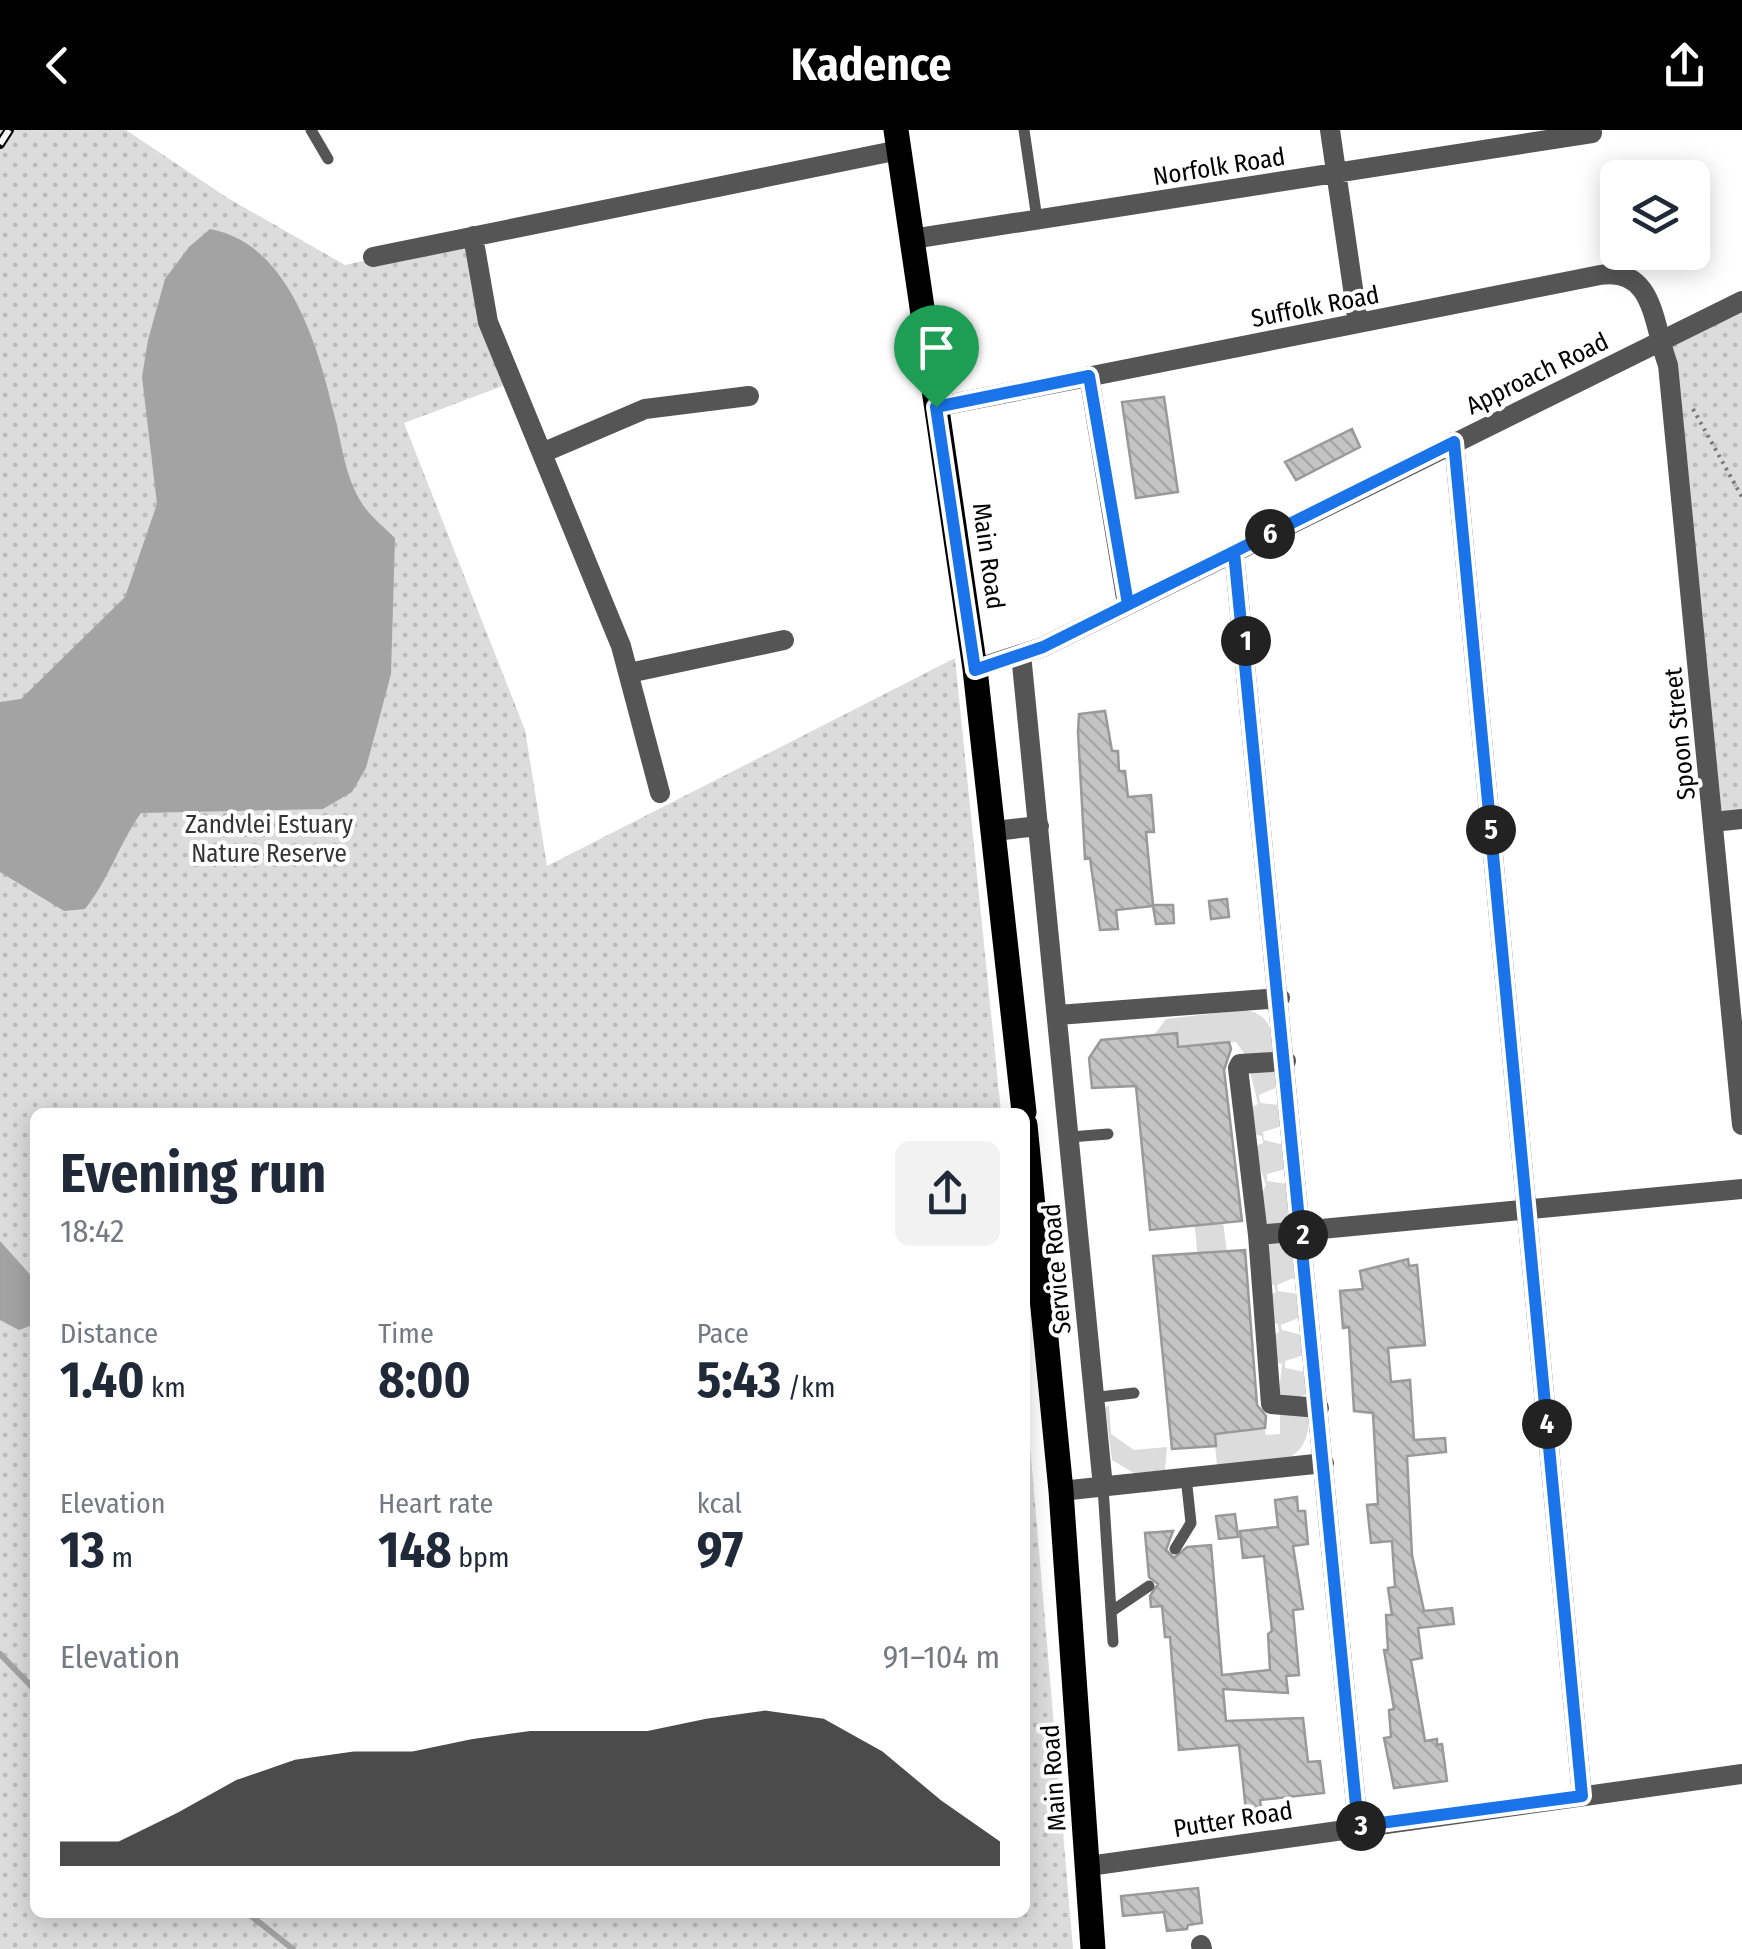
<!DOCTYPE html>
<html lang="en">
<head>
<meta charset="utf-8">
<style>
  :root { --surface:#fff; --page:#f2f2f3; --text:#1f2937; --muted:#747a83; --accent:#000 }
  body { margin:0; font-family:"Fira Sans Condensed",sans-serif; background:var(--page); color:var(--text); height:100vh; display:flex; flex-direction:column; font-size:38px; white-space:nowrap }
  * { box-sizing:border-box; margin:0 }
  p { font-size:32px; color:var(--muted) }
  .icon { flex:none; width:55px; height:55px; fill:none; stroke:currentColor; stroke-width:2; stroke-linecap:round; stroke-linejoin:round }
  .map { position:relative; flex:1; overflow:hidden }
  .side { position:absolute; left:30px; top:978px; width:1000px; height:810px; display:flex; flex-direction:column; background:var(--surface); border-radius:15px; box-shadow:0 5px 25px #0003 }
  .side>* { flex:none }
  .controls { position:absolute; left:1600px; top:30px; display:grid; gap:20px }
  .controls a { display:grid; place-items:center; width:110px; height:110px; border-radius:15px; background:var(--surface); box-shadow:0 5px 25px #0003; font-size:50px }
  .pin { position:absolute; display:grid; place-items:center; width:85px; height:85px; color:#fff; margin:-102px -42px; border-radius:50% 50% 50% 0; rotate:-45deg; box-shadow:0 0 10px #0007 }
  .pin .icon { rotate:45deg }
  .km { position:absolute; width:50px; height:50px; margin:-25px; border-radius:50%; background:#222; color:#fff; font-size:28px; line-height:50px; text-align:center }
  .round { display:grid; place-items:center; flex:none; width:105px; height:105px; border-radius:15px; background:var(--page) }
  .headline { display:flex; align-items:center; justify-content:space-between; height:170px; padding:0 30px }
  h1 { font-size:55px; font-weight:700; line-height:75px }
  .figures { display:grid; grid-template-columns:repeat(3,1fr); gap:15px; height:170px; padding:10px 30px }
  .figures div { display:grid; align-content:center }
  .figures b { font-size:50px; font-weight:700 }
  .figures small { font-size:28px; font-weight:400 }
  .figures p { font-size:28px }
  .chart { height:280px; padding:20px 30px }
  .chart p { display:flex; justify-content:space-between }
  .chart svg { width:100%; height:180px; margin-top:10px; fill:var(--accent); opacity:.7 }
  header { display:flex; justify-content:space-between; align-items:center; height:130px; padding:0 30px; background:var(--accent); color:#fff; font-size:45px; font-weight:700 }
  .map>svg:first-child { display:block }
  .grass { fill:#dcdcdc }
  .park { fill:url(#park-dots) }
  .water { fill:#a3a3a3 }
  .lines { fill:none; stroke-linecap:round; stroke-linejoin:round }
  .stream { stroke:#a3a3a3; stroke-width:6 }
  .building { fill:url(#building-back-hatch); stroke:#999; stroke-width:2.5 }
  .path { stroke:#777; stroke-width:4; stroke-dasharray:2.5 5; stroke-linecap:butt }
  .service { stroke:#555; stroke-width:11 }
  .minor { stroke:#555; stroke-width:20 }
  .primary { stroke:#000; stroke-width:25 }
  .rail-casing { stroke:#000; stroke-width:10 }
  .rail { stroke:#fff; stroke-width:6; stroke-dasharray:19; stroke-linecap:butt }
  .route-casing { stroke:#fff; stroke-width:20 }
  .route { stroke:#1a73e8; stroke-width:12 }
  .labels { text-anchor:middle; stroke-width:8; stroke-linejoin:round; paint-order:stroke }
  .street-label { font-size:25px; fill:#000; stroke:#fff }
  .park-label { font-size:25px; fill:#333; stroke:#fff }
</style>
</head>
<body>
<header><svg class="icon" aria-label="back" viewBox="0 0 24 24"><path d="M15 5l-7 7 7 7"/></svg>Kadence<svg class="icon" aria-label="share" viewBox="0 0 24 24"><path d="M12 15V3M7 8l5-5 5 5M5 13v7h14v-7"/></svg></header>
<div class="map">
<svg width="1742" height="1819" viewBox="0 0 1742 1819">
  <defs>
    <pattern id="park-dots" width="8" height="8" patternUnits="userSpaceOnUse" patternTransform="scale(2.5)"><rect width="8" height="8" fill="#dcdcdc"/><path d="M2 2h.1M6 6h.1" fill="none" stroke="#bbb" stroke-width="1.8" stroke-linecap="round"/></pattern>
    <pattern id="building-back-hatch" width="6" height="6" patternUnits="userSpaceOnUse" patternTransform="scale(2.5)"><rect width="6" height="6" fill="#c4c4c4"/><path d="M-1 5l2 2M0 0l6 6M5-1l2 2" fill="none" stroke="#a7a7a7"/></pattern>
  </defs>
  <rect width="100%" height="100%" fill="#fff"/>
  <!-- grass -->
  <path class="grass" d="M 1243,880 C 1270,883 1272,900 1275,923 L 1245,925 L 1236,912 L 1200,915 L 1227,1122 L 1235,1301 L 1265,1299 L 1266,1305 L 1280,1304 L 1280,1283 L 1309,1281 C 1311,1344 1265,1331 1217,1336 L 1177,904 L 1154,905 L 1166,889 Z
    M 1276,936 L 1278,957 L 1259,965 L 1260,973 L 1280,975 L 1282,996 L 1263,1002 L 1264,1010 L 1284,1015 L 1286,1039 L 1267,1044 L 1267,1051 L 1288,1054 L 1291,1090 L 1272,1098 L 1265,1095 L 1258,1071 L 1266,1055 L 1253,1017 L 1263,1013 L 1262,1006 L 1252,1004 L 1252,977 L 1258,974 L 1250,941 Z
    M 1272,1111 L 1294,1116 L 1296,1147 L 1277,1155 L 1278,1161 L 1298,1164 L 1301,1187 L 1281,1195 L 1282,1200 L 1302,1205 L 1304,1225 L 1285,1231 L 1285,1238 L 1306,1242 L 1308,1264 L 1288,1270 L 1279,1262 L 1282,1234 L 1275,1232 L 1272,1206 L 1279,1202 L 1278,1194 L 1272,1193 L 1272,1164 L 1276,1162 L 1274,1155 L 1268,1154 L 1264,1117 Z
    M 1109,1275 L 1111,1304 L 1134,1320 L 1167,1317 L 1165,1340 L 1134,1343 L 1112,1330 L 1105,1278 Z"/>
  <!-- park -->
  <path class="park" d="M 0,0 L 126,0 L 226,67 L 345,135 L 473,106 L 513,252 L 404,293 L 525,600 L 547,736 L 955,528 L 1001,982 L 35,982 L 35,1782 L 1025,1782 L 1025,1256 L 1073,1819 L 0,1819 Z
    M 1742,171 L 1742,689 L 1713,692 L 1659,211 Z"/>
  <!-- water -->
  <path class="water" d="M 210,99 C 288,113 317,213 333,280 C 342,312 344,346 363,375 C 371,387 385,398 395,408 L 391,544 L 366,638 L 352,662 L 323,679 L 141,683 C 119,714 109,749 85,779 L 64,781 L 0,742 L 0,572 L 21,569 L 125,467 L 157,374 L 142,247 L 148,210 L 165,149 L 189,117 Z
    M 0,1111 L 35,1150 L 35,1194 L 19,1200 L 0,1190 Z"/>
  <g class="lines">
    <!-- stream -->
    <path class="stream" d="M 0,1524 L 35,1560
      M 246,1782 L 293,1819"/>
  </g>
  <!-- building -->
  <path class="building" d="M 1164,267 L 1178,362 L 1136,368 L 1122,272 Z
    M 1352,299 L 1360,317 L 1296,350 L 1285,332 Z
    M 1105,581 L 1112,621 L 1118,621 L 1119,641 L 1125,641 L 1128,667 L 1151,665 L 1154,702 L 1146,702 L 1153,775 L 1173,775 L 1174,793 L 1156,794 L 1153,776 L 1116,780 L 1118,799 L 1100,800 L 1090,728 L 1085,729 L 1078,602 L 1079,584 Z
    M 1227,769 L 1229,787 L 1211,789 L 1209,771 Z
    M 1177,903 L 1178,917 L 1229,912 L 1231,919 L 1224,940 L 1242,1091 L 1150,1100 L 1136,956 L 1092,958 L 1089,928 L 1101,910 Z
    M 1245,1120 L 1257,1275 L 1266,1286 L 1265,1298 L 1215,1304 L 1216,1316 L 1172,1319 L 1153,1126 Z
    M 1408,1129 L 1409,1136 L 1417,1135 L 1425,1215 L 1388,1218 L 1391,1252 L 1410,1250 L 1414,1310 L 1445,1308 L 1446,1322 L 1407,1326 L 1412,1425 L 1424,1481 L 1452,1478 L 1454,1494 L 1418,1498 L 1422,1528 L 1411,1530 L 1425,1611 L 1437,1609 L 1437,1615 L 1442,1614 L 1447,1651 L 1394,1658 L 1384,1608 L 1391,1607 L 1389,1580 L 1394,1579 L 1384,1520 L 1388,1520 L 1386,1485 L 1392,1485 L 1388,1458 L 1395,1457 L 1392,1411 L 1371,1413 L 1367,1375 L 1378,1374 L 1373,1283 L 1354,1281 L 1349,1197 L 1343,1198 L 1340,1161 L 1363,1159 L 1360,1141 Z
    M 1297,1367 L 1298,1381 L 1305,1381 L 1308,1414 L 1293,1416 L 1303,1479 L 1293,1480 L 1299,1545 L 1286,1546 L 1288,1563 L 1223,1559 L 1226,1591 L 1303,1588 L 1308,1632 L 1320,1631 L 1324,1663 L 1260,1670 L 1262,1688 L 1247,1690 L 1239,1615 L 1179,1620 L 1170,1507 L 1165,1507 L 1162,1476 L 1151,1477 L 1150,1466 L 1158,1454 L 1149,1447 L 1145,1403 L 1173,1401 L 1166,1420 L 1174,1428 L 1187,1417 L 1211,1415 L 1222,1545 L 1270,1540 L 1268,1504 L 1272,1501 L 1264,1426 L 1243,1428 L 1240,1401 L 1278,1397 L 1275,1370 Z
    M 1235,1384 L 1238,1407 L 1219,1409 L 1216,1386 Z
    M 1198,1758 L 1202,1793 L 1188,1795 L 1187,1799 L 1167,1801 L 1164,1782 L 1123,1786 L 1121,1766 Z"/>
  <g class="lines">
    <!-- path -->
    <path class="path" d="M 1693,279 L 1742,367"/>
    <!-- service -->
    <path class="service" d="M 311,0 L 328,29
      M 1024,0 L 1037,89
      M 1070,1007 L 1108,1004
      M 1091,1268 L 1134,1263
      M 1103,1357 L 1113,1512
      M 1175,1419 L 1191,1393 L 1186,1347
      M 1112,1481 L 1149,1456"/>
    <!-- minor -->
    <path class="minor" d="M 1330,0 L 1358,193
      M 473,106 L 488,192 L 621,516 L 660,663
      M 912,109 L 1592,3
      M 373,127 L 899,20
      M 1089,246 L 1127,474
      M 936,277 L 1600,145 C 1655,136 1653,196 1668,235 L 1742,995
      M 1454,312 L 1582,1666
      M 542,323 L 645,279 L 749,266
      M 1234,422 L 1358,1696
      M 1021,524 L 1103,1357
      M 975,539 L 1043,517 L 1742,171
      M 629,543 L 784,510
      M 1713,692 L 1742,689
      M 994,701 L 1039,696
      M 1058,885 L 1280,868
      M 1258,1105 L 1238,938 L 1240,934 L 1286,931
      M 1319,1278 L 1271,1274 L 1258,1105 L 1742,1059
      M 1061,1361 L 1324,1333
      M 1089,1736 L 1742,1644
      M 1201,1815 L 1202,1819"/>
    <!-- primary -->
    <path class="primary" d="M 896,0 L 975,539 L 1024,982
      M 1025,995 L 1061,1361 L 1093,1819"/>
    <!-- rail casing -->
    <g class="rail-casing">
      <path id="rail" d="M 0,14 L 9,0"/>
    </g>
    <!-- rail -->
    <use href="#rail" class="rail"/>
  </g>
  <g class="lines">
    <!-- route casing -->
    <g class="route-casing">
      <path id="route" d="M 936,277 L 1089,246 L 1128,474 L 1234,422 L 1358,1696 L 1582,1666 L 1454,312 L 1043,517 L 975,540 L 936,277"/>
    </g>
    <!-- route -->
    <use href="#route" class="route"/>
  </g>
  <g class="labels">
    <!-- street labels -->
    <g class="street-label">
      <text transform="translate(1219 36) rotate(-9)" y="9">Norfolk Road</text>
      <text transform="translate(1315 176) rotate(-11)" y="9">Suffolk Road</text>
      <text transform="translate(1537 243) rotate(-26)" y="9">Approach Road</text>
      <text transform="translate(989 426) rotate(82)" y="9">Main Road</text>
      <text transform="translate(1679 604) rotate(-96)" y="9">Spoon Street</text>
      <text transform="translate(1056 1139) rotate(-95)" y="9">Service Road</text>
      <text transform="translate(1053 1648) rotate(-94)" y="9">Main Road</text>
      <text transform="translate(1233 1689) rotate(-9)" y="9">Putter Road</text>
    </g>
    <!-- park labels -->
    <g class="park-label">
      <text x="269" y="703">Zandvlei Estuary<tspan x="269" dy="29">Nature Reserve</tspan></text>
    </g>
  </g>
</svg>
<div class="controls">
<a><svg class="icon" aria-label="layers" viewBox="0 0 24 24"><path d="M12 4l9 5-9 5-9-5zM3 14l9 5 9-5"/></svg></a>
</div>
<div class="pin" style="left:936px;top:277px;background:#1e9e55"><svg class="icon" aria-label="arrive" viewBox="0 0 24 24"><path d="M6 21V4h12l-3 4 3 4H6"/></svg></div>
<b class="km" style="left:1246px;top:511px">1</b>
<b class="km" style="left:1303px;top:1105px">2</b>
<b class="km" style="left:1361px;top:1696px">3</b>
<b class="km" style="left:1547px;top:1294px">4</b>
<b class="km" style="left:1491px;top:700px">5</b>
<b class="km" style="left:1270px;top:404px">6</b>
<section class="side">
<div class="headline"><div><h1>Evening run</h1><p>18:42</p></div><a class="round"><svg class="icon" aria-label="share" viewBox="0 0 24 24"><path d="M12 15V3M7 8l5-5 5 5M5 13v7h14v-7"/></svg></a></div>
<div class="figures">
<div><p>Distance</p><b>1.40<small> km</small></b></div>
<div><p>Time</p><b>8:00</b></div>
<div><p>Pace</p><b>5:43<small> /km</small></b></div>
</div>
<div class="figures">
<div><p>Elevation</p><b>13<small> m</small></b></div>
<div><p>Heart rate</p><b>148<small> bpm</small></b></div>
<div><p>kcal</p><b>97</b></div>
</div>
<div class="chart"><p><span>Elevation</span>91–104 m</p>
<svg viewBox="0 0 160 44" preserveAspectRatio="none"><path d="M0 44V38L10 38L20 31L30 23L40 18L50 16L60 16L70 13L80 11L90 11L100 11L110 8L120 6L130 8L140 16L150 28L160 38V44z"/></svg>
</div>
</section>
</div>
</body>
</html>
